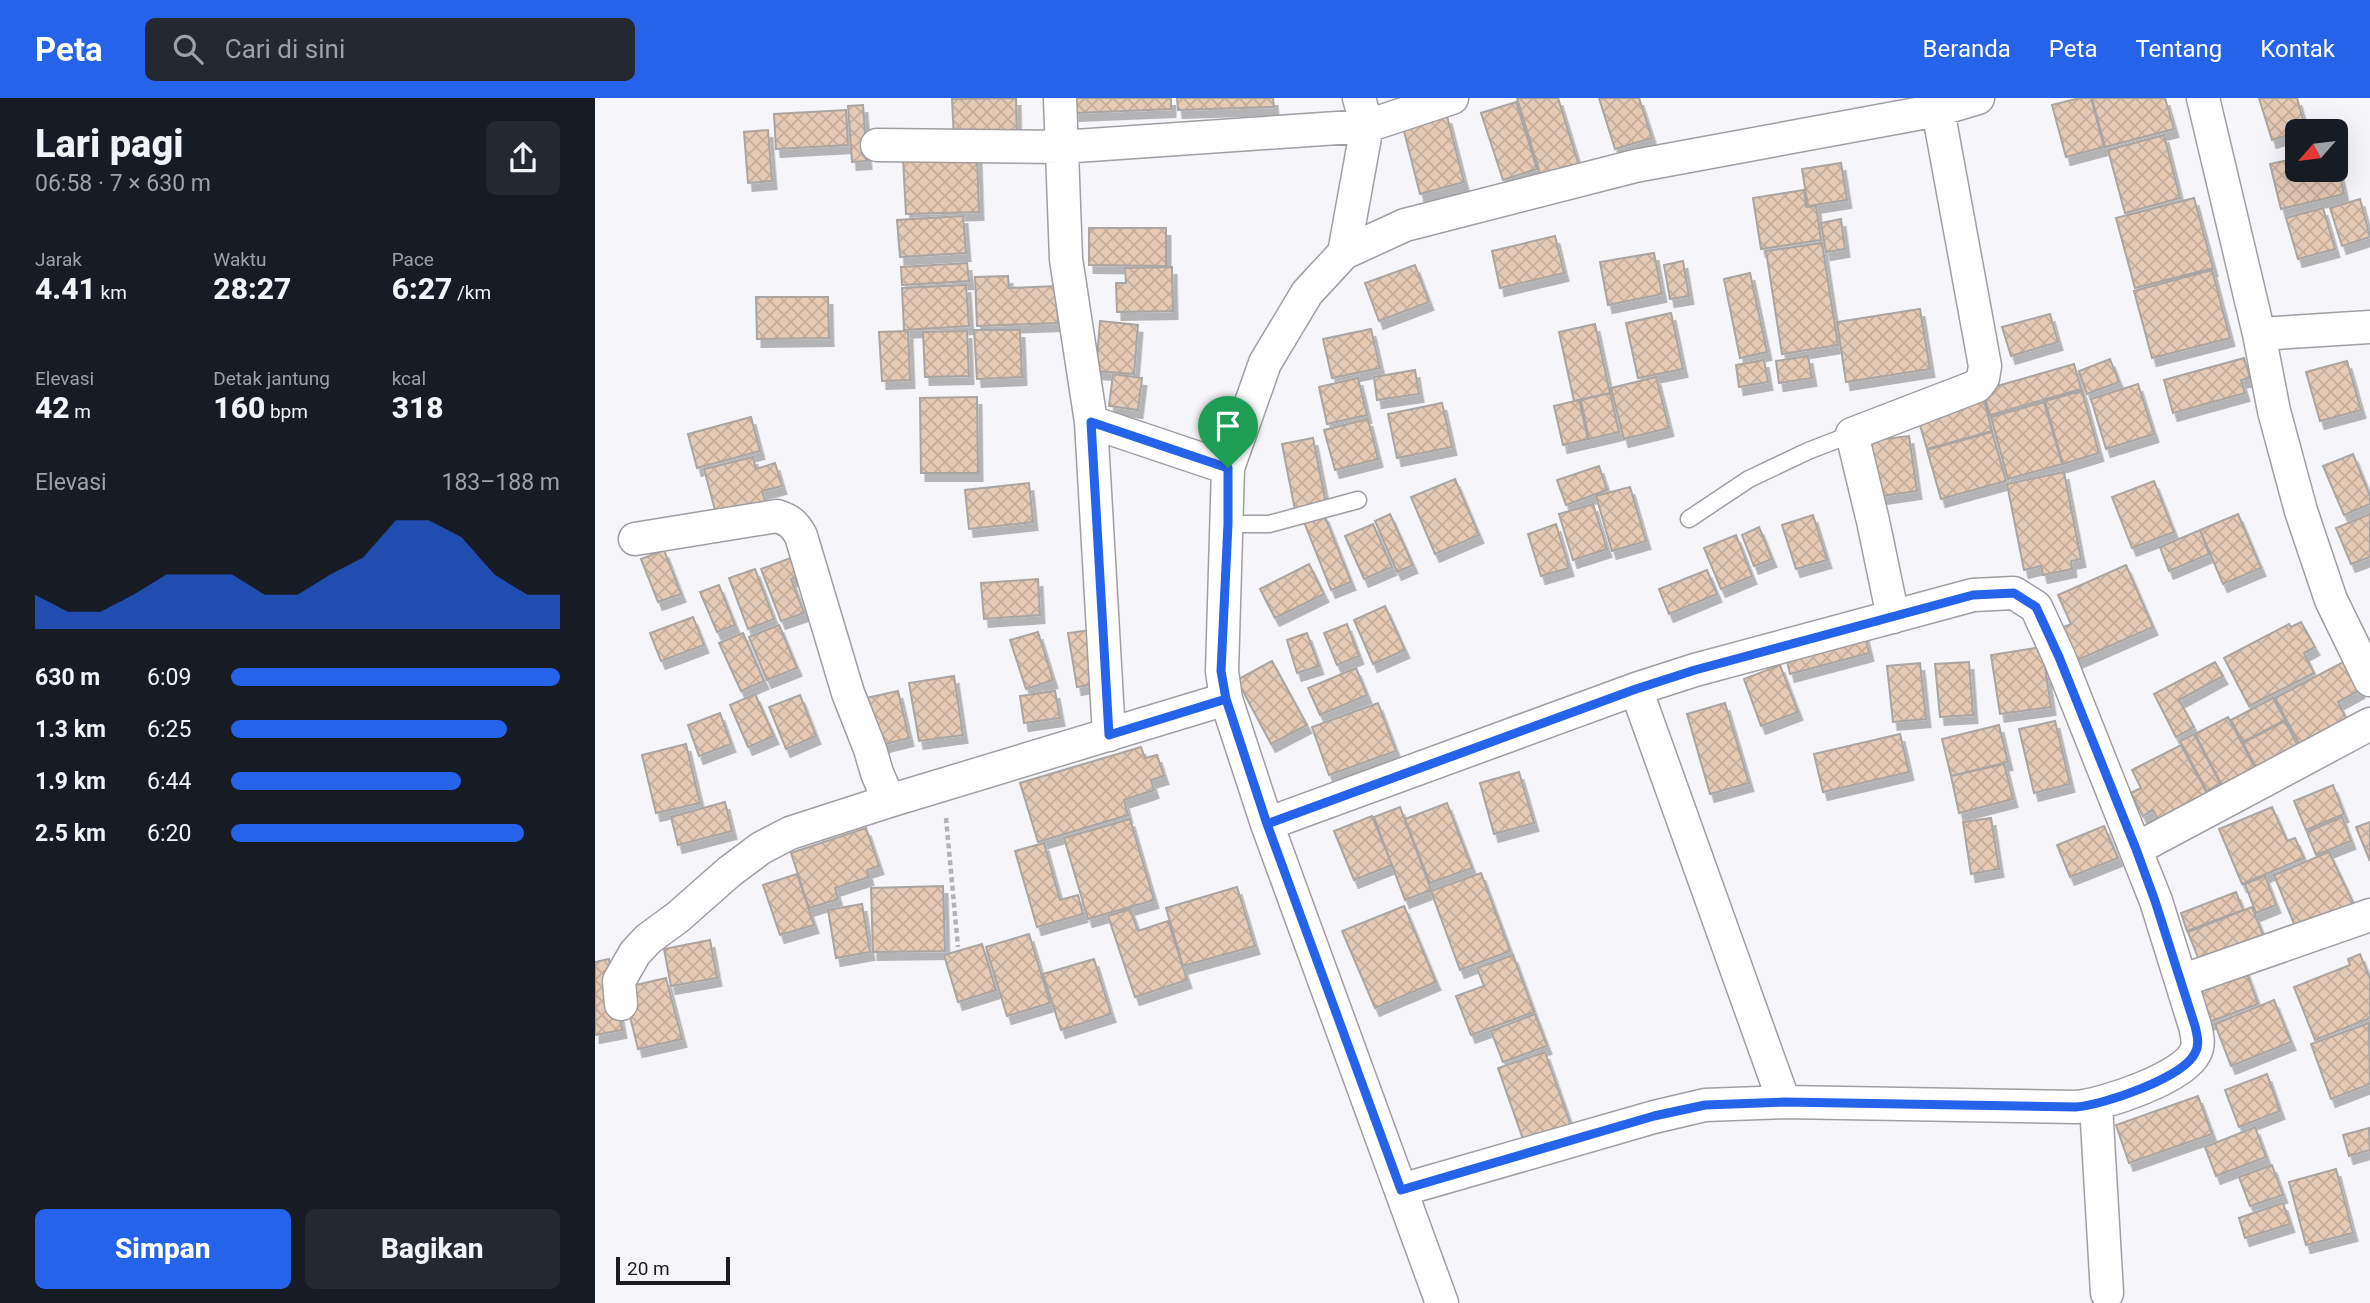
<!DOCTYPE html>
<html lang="id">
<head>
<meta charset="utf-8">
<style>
  :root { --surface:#171b24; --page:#242831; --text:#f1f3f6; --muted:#9ea1a6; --accent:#2563eb }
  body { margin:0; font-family:Roboto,sans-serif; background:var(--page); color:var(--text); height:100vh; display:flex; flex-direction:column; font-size:26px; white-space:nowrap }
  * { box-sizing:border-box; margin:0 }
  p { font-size:23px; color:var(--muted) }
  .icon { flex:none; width:38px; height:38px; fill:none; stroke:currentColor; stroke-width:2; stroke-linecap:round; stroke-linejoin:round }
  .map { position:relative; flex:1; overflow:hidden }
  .panel { display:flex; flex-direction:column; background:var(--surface); width:595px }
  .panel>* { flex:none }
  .needle { width:46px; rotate:242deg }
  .buttons { position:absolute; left:1690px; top:21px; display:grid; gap:14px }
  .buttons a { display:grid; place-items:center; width:63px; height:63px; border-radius:10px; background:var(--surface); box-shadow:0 7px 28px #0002; font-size:35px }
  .scale { position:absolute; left:21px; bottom:18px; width:114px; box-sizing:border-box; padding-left:7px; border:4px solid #1c1b1d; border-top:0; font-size:19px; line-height:24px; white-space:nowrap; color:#1c1b1d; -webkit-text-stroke:5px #f6f5f9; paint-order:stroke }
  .pin { position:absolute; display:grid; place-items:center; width:60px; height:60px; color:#fff; margin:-72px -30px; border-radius:50% 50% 50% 0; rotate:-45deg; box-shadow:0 0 7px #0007 }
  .pin .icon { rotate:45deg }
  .round { display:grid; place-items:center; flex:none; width:74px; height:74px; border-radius:10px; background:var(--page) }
  .summary { display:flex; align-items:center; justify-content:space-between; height:119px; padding:0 35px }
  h1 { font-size:38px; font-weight:800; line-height:52px }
  .figures { display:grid; grid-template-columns:repeat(3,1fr); gap:10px; height:119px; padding:7px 35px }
  .figures div { display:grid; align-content:center }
  .figures b { font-size:30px; font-weight:800 }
  .figures small { font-size:19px; font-weight:400 }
  .figures p { font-size:19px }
  .chart { height:196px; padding:14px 35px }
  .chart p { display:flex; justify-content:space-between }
  .chart svg { width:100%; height:126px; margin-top:7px; fill:var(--accent); opacity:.7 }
  .cta { display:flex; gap:14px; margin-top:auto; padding:14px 35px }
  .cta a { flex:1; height:80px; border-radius:10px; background:var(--accent); color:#fff; font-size:28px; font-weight:800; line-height:80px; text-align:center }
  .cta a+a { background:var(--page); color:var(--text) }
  ul { padding:0 35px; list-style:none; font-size:23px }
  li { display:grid; grid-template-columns:112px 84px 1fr; align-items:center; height:52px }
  li i { height:18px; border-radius:9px; background:var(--accent) }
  header { display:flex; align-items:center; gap:42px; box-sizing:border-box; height:98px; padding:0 35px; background:var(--accent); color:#fff }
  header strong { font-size:33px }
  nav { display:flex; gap:38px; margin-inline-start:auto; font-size:24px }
  .search { width:490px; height:63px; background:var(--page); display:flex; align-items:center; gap:18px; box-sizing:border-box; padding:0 24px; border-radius:10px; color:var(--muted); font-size:26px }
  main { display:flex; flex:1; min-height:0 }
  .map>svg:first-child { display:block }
  .building { fill:url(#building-cross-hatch); stroke:#a9a5a2; stroke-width:2; filter:url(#shadow) }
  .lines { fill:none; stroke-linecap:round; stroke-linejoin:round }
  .service-casing { stroke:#a09ea2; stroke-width:19 }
  .minor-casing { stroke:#a09ea2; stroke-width:35 }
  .path { stroke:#b2b1b4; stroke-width:4.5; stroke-dasharray:5 3.5; stroke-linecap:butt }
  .service { stroke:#fff; stroke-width:16 }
  .minor { stroke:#fff; stroke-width:32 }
  .route-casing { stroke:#fff; stroke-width:14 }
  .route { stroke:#2563eb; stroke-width:9 }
</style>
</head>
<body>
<header>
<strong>Peta</strong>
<div class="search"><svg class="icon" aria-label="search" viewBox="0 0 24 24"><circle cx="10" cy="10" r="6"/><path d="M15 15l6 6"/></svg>Cari di sini</div>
<nav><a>Beranda</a><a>Peta</a><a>Tentang</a><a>Kontak</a></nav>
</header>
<main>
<section class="panel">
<div class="summary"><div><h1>Lari pagi</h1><p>06:58 · 7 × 630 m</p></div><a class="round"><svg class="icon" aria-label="share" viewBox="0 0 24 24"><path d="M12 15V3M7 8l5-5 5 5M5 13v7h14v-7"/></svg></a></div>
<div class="figures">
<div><p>Jarak</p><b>4.41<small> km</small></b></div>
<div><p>Waktu</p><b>28:27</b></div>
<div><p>Pace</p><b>6:27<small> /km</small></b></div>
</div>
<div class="figures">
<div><p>Elevasi</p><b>42<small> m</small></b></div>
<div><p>Detak jantung</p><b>160<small> bpm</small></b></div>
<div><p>kcal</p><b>318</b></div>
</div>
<div class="chart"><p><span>Elevasi</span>183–188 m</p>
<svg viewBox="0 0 160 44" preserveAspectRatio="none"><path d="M0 44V32L10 38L20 38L30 32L40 25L50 25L60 25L70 32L80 32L90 25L100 19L110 6L120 6L130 12L140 25L150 32L160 32V44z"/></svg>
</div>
<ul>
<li><b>630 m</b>6:09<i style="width:100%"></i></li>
<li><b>1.3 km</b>6:25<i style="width:84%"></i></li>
<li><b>1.9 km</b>6:44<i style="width:70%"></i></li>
<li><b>2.5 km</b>6:20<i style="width:89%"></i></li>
</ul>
<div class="cta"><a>Simpan</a><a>Bagikan</a></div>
</section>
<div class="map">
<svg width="1775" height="1205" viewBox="0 0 1775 1205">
  <defs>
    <pattern id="building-cross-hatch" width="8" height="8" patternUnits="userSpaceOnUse" patternTransform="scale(1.75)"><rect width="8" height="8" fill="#e5cab5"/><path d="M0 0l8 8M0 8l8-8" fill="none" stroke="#c4ad9b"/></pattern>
    <filter id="shadow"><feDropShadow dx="4.5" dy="8" stdDeviation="0" flood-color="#0004"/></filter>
  </defs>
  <rect width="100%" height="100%" fill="#f6f5f9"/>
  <!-- building -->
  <path class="building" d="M 421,0 L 422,40 L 359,42 L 357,1 Z
    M 479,0 L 576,0 L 576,11 L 480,15 Z
    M 582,0 L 678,0 L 679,9 L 583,12 Z
    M 922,0 L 963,0 L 985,71 L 947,82 Z
    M 1004,0 L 1044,0 L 1057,40 L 1020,51 Z
    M 1485,0 L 1496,0 L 1509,49 L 1471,59 L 1457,7 Z
    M 1497,0 L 1570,0 L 1579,31 L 1510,49 Z
    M 1664,0 L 1702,0 L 1711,32 L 1677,42 Z
    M 921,4 L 942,71 L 908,82 L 886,15 Z
    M 268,7 L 272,63 L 257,64 L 253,8 Z
    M 251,12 L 253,47 L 181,51 L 179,16 Z
    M 852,18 L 869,84 L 825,96 L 808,29 Z
    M 173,32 L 177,83 L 153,85 L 149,34 Z
    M 1569,37 L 1585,100 L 1530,115 L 1513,52 Z
    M 382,58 L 384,114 L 311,116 L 308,61 Z
    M 1703,60 L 1703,72 L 1741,72 L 1741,60 L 1749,96 L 1686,111 L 1675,66 Z
    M 1246,65 L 1252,102 L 1213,108 L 1207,71 Z
    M 1209,92 L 1211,109 L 1221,108 L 1226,142 L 1166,151 L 1158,100 Z
    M 1599,100 L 1618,170 L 1540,190 L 1521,120 Z
    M 1765,101 L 1775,139 L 1747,148 L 1735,110 Z
    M 1728,110 L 1740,151 L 1703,161 L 1691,120 Z
    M 368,118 L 371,155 L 305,159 L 302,122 Z
    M 1246,121 L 1250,151 L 1231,154 L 1226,125 Z
    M 494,130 L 571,130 L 571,168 L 494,167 Z
    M 960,138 L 969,175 L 905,190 L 897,153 Z
    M 1227,145 L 1243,247 L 1187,256 L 1171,153 Z
    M 1059,155 L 1067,196 L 1013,207 L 1005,164 Z
    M 1088,163 L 1094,198 L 1075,201 L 1069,167 Z
    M 372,165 L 374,183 L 307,187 L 306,169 Z
    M 820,167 L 834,204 L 784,223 L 770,185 Z
    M 577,169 L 578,213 L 522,214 L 521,185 L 531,185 L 530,170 Z
    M 1617,172 L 1635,240 L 1557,260 L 1539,193 Z
    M 1155,175 L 1172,254 L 1145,260 L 1129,181 Z
    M 413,178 L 414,190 L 462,188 L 463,225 L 382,228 L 380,179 Z
    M 371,187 L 374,228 L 309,232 L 307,190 Z
    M 161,199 L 233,199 L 234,240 L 162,241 Z
    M 1325,211 L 1335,271 L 1251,284 L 1242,224 Z
    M 1076,215 L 1088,271 L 1043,280 L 1031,225 Z
    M 1455,216 L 1463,244 L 1416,258 L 1407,229 Z
    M 505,223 L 543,227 L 539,276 L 501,273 Z
    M 1000,226 L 1015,295 L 979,303 L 964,234 Z
    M 776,231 L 785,270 L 737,280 L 728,241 Z
    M 379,232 L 425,232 L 427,279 L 382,281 Z
    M 313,233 L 315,282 L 287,283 L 284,234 Z
    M 372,233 L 374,278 L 330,279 L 328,234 Z
    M 1213,258 L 1217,280 L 1184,285 L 1181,263 Z
    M 1649,260 L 1655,280 L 1646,282 L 1650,295 L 1578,315 L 1569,282 Z
    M 1515,261 L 1524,284 L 1492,296 L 1484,273 Z
    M 1169,262 L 1173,284 L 1144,289 L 1141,267 Z
    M 1752,263 L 1766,312 L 1725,323 L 1711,274 Z
    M 1479,266 L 1486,291 L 1395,317 L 1388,292 Z
    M 820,272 L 824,296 L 782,302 L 779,279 Z
    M 518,276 L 547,280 L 543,312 L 514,308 Z
    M 1061,279 L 1074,330 L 1029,341 L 1016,290 Z
    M 763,280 L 772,317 L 732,326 L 724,289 Z
    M 1543,286 L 1559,336 L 1511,351 L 1496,301 Z
    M 1487,293 L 1504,355 L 1468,366 L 1450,303 Z
    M 1015,295 L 1024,334 L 994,341 L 986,302 Z
    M 1387,295 L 1397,333 L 1332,351 L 1321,314 Z
    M 382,299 L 383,375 L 326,375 L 325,300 Z
    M 984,302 L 993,341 L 968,347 L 959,308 Z
    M 1449,304 L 1467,366 L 1413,381 L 1396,319 Z
    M 847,305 L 857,349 L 802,360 L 793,316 Z
    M 156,319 L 165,353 L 102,370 L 93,336 Z
    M 773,321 L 783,361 L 740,372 L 729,332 Z
    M 1397,334 L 1411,383 L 1346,401 L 1332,352 Z
    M 1314,338 L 1322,393 L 1280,399 L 1273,343 Z
    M 718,340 L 731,406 L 700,412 L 687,346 Z
    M 1758,356 L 1775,398 L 1775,406 L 1749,417 L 1728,368 Z
    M 158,359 L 161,371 L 180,365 L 187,388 L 167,393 L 172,409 L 123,423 L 109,371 Z
    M 1004,368 L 1012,392 L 971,407 L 962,382 Z
    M 1469,374 L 1486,461 L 1476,463 L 1477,471 L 1448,477 L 1446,468 L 1429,472 L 1412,386 Z
    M 860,381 L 884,437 L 840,456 L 816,399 Z
    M 1559,383 L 1579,434 L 1537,450 L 1517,399 Z
    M 434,385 L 438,424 L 374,431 L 370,392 Z
    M 1035,389 L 1051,443 L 1017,453 L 1001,398 Z
    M 998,406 L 1012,451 L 978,462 L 964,416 Z
    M 729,416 L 756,484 L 736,492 L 709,424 Z
    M 795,416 L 818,467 L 802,474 L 780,423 Z
    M 1643,416 L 1666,470 L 1628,486 L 1605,432 Z
    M 1775,416 L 1775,459 L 1756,466 L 1741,430 Z
    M 1218,417 L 1232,462 L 1201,471 L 1187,427 Z
    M 778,426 L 797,469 L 769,481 L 750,438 Z
    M 961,426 L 974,470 L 946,478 L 933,436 Z
    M 1164,429 L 1177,461 L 1159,468 L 1147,437 Z
    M 1605,432 L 1614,456 L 1574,473 L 1565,449 Z
    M 1141,437 L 1157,478 L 1126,491 L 1109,450 Z
    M 69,452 L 86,496 L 63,504 L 46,461 Z
    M 201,458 L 208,477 L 196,481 L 209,515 L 186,523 L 166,471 Z
    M 714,466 L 729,496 L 680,520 L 665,491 Z
    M 1531,467 L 1558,529 L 1478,564 L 1464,531 L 1476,526 L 1463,497 Z
    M 160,471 L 179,521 L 153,531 L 134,480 Z
    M 1112,472 L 1122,496 L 1074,516 L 1064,491 Z
    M 443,481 L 445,517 L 389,521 L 386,485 Z
    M 124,487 L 140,527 L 122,534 L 105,494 Z
    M 790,508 L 810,552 L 778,566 L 759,522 Z
    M 98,519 L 109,547 L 66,563 L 55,535 Z
    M 1706,524 L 1720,549 L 1709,555 L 1719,575 L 1654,608 L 1629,560 L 1694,526 L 1696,529 Z
    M 752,526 L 764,558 L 742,567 L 729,535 Z
    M 184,527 L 202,570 L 172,582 L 154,539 Z
    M 1268,530 L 1274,555 L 1195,576 L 1189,551 Z
    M 495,532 L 504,585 L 482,589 L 473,535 Z
    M 443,534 L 458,582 L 431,591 L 415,542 Z
    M 148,535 L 169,583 L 146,593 L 124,545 Z
    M 712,535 L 724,568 L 702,575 L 692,542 Z
    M 1447,549 L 1456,609 L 1405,616 L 1396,557 Z
    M 677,563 L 712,627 L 676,646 L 642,582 Z
    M 1750,563 L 1765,592 L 1743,604 L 1752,622 L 1705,647 L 1680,600 Z
    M 1374,564 L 1378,617 L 1345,619 L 1340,566 Z
    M 1620,564 L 1628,578 L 1584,602 L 1599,629 L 1581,639 L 1559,596 Z
    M 1325,565 L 1331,621 L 1298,624 L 1292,568 Z
    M 1185,567 L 1203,614 L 1166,628 L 1149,581 Z
    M 761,570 L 772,597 L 725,617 L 713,590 Z
    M 359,578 L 368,637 L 324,643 L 314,585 Z
    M 303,593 L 314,640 L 282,648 L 271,600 Z
    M 460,593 L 465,620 L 429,625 L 425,598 Z
    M 160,596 L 179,638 L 153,649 L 135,607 Z
    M 205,597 L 221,638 L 191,651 L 174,609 Z
    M 1678,600 L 1690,622 L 1648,644 L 1636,622 Z
    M 783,605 L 801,653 L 734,677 L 717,629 Z
    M 1130,605 L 1154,685 L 1115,696 L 1092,616 Z
    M 125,615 L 136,646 L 104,658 L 93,627 Z
    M 1633,619 L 1662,674 L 1629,691 L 1600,636 Z
    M 1460,623 L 1475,686 L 1439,695 L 1424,631 Z
    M 1690,623 L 1703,648 L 1661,669 L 1648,645 Z
    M 1404,627 L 1413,664 L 1356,678 L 1347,641 Z
    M 1305,636 L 1314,674 L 1228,694 L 1219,656 Z
    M 1599,636 L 1625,685 L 1612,693 L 1585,643 Z
    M 91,646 L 105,705 L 61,715 L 47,657 Z
    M 1586,647 L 1614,699 L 1565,725 L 1558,712 L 1548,718 L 1536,695 L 1546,690 L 1537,672 Z
    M 546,649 L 550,660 L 562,657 L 569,678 L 556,682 L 559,692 L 529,702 L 533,717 L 443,744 L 425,685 Z
    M 1409,666 L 1418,701 L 1364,715 L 1356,678 Z
    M 924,674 L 939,725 L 899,736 L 885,685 Z
    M 1738,687 L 1749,716 L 1711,732 L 1699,703 Z
    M 130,704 L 137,733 L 83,747 L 76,719 Z
    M 852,705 L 877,770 L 835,785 L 810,721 Z
    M 805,709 L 836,792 L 810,802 L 779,719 Z
    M 1677,709 L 1692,743 L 1700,740 L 1709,760 L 1647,786 L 1624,731 Z
    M 777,718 L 797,767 L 759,782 L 739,733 Z
    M 1747,719 L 1756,743 L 1721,757 L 1712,734 Z
    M 1396,720 L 1404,771 L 1376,776 L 1368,724 Z
    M 535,721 L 559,802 L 493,821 L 469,740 Z
    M 1775,724 L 1775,763 L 1761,729 Z
    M 1509,728 L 1523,760 L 1475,779 L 1462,747 Z
    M 271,730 L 284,768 L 272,772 L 274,779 L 240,790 L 243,801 L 214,810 L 196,755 Z
    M 449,745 L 465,802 L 483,797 L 488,816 L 442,829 L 420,753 Z
    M 1734,754 L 1762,813 L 1704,838 L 1679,777 Z
    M 886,775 L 915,853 L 865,872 L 836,793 Z
    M 202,776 L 219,827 L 185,837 L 168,787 Z
    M 1670,778 L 1681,807 L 1661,815 L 1650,786 Z
    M 348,788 L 350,853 L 278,854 L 276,790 Z
    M 642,789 L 660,848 L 588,868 L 571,810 Z
    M 1641,794 L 1648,812 L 1592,833 L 1586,815 Z
    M 267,806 L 275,854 L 241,860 L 233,812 Z
    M 809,808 L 841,884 L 780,910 L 747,833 Z
    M 1657,809 L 1671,845 L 1607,870 L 1593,834 Z
    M 535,811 L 543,833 L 573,823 L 592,882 L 540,899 L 513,818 Z
    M 434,836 L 455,905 L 412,918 L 391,849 Z
    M 115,842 L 122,880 L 76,888 L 69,851 Z
    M 387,846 L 401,892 L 363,904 L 349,857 Z
    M 1765,856 L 1775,881 L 1775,920 L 1720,942 L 1699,889 L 1755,867 L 1753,861 Z
    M 918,857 L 939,914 L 876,937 L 861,898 L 889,888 L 882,870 Z
    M 14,861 L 27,932 L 0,937 L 0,864 Z
    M 499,861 L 516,916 L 466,932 L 448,876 Z
    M 1648,865 L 1663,906 L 1608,926 L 1593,885 Z
    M 71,880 L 87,941 L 43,951 L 28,890 Z
    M 1679,902 L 1696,944 L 1636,968 L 1620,926 Z
    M 940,916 L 952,948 L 908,964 L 896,933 Z
    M 1774,925 L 1775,986 L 1736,1001 L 1716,946 Z
    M 950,954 L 976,1028 L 929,1044 L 903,970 Z
    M 1672,976 L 1685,1013 L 1644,1029 L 1630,992 Z
    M 1603,998 L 1617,1036 L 1534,1065 L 1521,1027 Z
    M 1660,1029 L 1671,1059 L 1621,1078 L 1610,1049 Z
    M 1774,1030 L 1775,1052 L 1754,1058 L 1748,1037 Z
    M 1677,1067 L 1688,1097 L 1655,1108 L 1644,1079 Z
    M 1741,1071 L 1758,1135 L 1711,1147 L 1694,1084 Z
    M 1688,1105 L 1695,1126 L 1650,1140 L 1644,1120 Z"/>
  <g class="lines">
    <!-- service casing -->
    <g class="service-casing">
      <path id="service" d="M 1094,421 L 1154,381 L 1213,353 L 1257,336
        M 633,426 L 674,426 L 763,402"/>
    </g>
    <!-- minor casing -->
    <g class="minor-casing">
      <path id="minor" d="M 465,0 L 471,161 L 496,324 L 633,370
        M 1608,0 L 1664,236 L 1679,313 L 1706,413 L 1736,502 L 1775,582
        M 282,47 L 466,49 L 772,28 L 764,0
        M 749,155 L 772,28 L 857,0
        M 1664,236 L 1775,229
        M 496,324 L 514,637
        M 40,441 L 182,418 C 195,422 200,427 206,438 L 253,595 L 275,651 L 282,675 L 294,703
        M 1298,519 L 1278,423 L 1257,336 L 1382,288 L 1388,280 L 1390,268 L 1343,12
        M 1041,591 L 1189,1004
        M 672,726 L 1041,591 L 1100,572 L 1378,497 L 1419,495 L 1441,509 L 1464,559 L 1561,803 L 1600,928 C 1602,937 1605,946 1600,955 C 1588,980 1508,1007 1481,1009 L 1189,1004 L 1110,1007 L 1059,1019 L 806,1092
        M 1541,751 L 1775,626
        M 1586,883 L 1775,817
        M 26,906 L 24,883 L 40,855 L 53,841 L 83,819 L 134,774 L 166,750 L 195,735 L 294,703 L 631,601
        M 1501,1007 L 1512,1195
        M 847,1205 L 672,726 L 631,601 L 627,573 L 633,370 L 670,265 L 712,195 L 749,155 L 810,127 L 1040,68 L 1343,12 L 1383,0"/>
    </g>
    <!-- path -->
    <path class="path" d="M 351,720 L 363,849"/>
    <!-- service -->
    <use href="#service" class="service"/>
    <!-- minor -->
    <use href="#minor" class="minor"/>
  </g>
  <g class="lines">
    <!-- route casing -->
    <g class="route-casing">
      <path id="route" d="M 633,370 L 633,426 L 626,573 L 631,601 L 672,726 L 806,1092 L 1059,1018 L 1110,1007 L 1189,1004 L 1481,1009 C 1508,1007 1588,980 1600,955 C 1605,946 1602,937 1600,928 L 1560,803 L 1541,751 L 1464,559 L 1441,509 L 1419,495 L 1378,497 L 1100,572 L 1041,591 L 672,726 L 631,601 L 514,637 L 496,324 L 633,370"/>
    </g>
    <!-- route -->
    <use href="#route" class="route"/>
  </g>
</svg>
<div class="buttons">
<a><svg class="needle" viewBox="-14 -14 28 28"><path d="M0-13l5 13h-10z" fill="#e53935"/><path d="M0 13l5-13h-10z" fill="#9ea1a6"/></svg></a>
</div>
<div class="scale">20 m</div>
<div class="pin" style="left:633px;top:370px;background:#1e9e55"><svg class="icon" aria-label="arrive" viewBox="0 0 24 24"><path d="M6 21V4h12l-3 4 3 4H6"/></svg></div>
</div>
</main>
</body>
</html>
